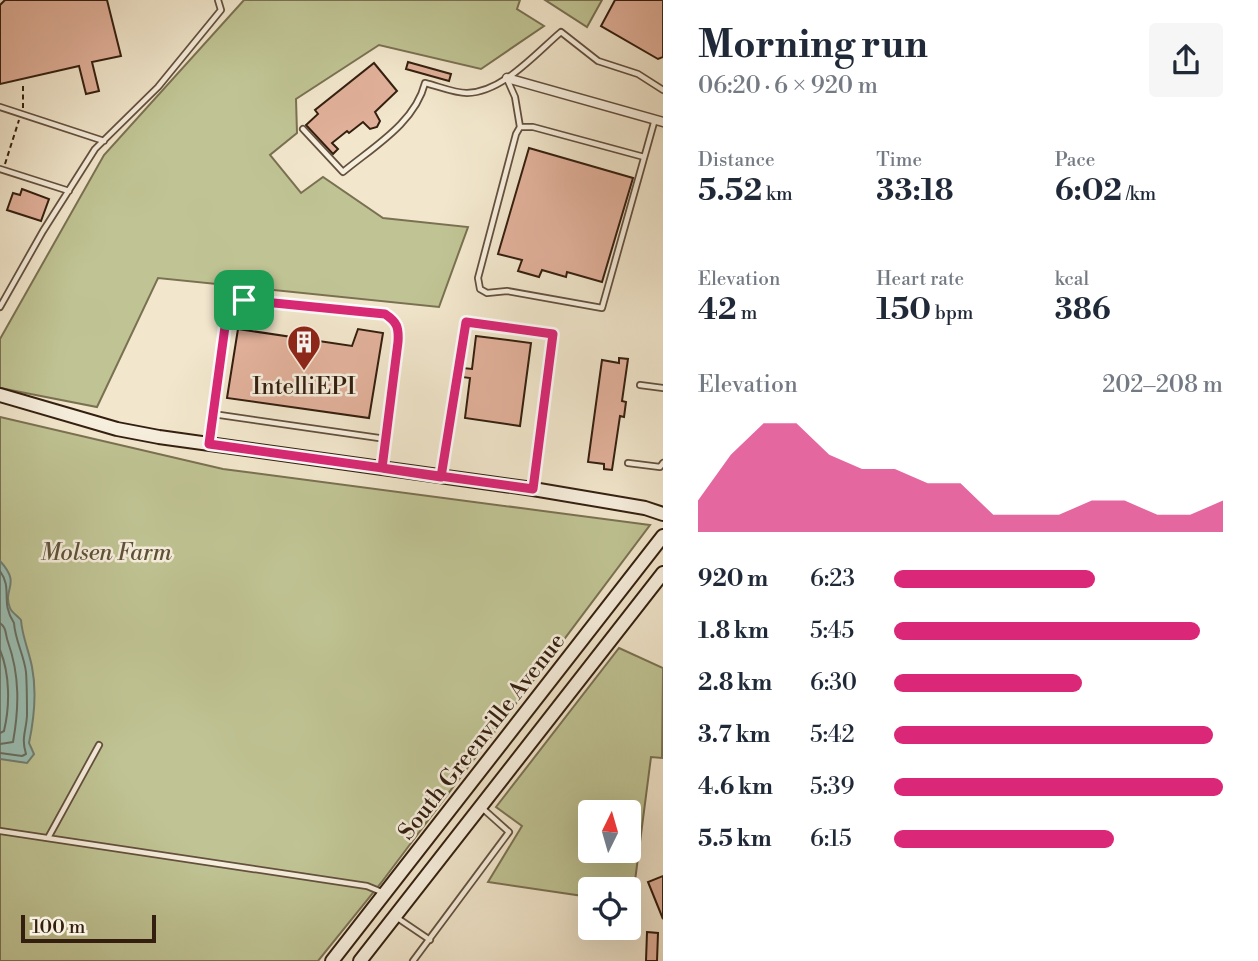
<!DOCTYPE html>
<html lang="en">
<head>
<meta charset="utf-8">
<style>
  :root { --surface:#fff; --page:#f6f6f7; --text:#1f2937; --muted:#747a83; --accent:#db2777 }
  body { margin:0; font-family:"Libre Bodoni",serif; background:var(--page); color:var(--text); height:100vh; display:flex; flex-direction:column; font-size:26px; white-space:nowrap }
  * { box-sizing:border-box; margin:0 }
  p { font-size:23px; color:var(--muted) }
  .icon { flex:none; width:38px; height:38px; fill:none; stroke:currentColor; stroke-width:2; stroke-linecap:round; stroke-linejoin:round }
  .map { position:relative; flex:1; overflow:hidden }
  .details { display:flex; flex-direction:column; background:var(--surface); width:595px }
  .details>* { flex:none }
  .needle { width:46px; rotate:5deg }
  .fabs { position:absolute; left:578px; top:800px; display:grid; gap:14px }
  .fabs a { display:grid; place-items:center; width:63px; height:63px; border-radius:7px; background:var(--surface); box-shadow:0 7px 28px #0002; font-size:35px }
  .scale { position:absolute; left:21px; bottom:18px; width:135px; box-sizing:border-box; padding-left:7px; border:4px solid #331e0f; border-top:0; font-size:19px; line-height:24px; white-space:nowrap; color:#331e0f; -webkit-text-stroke:5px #f7efde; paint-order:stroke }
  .pin { position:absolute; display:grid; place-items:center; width:60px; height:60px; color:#fff; margin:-30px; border-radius:14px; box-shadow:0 4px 10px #0006 }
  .round { display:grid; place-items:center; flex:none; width:74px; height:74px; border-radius:7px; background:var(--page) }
  .headline { display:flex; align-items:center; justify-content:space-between; height:119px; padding:0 35px }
  h1 { font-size:38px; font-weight:700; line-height:52px }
  .metrics { display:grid; grid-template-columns:repeat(3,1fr); gap:10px; height:119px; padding:7px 35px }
  .metrics div { display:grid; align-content:center }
  .metrics b { font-size:30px; font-weight:700 }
  .metrics small { font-size:19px; font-weight:400 }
  .metrics p { font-size:19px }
  .chart { height:196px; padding:14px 35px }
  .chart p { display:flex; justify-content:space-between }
  .chart svg { width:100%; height:126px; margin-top:7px; fill:var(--accent); opacity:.7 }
  ul { padding:0 35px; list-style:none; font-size:23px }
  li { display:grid; grid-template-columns:112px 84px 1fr; align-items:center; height:52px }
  li i { height:18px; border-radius:9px; background:var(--accent) }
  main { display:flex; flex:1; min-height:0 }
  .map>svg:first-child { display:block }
  .green { fill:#c0c494; stroke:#7a7152; stroke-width:2; fill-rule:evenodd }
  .water { fill:#9bc0b5; stroke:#717f73; stroke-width:2 }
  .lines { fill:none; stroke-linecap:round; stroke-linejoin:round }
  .shore { stroke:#676f62; stroke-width:2 }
  .building { fill:#e2b19b; stroke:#331e0f; stroke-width:2 }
  .lane-casing { stroke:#63503e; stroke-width:8 }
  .street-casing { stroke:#63503e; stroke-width:11 }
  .secondary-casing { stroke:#331e0f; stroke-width:16 }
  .path { stroke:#331e0f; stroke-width:2; stroke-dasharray:5 3.5; stroke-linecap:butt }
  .lane { stroke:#f7efde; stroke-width:4.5 }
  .street { stroke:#f7efde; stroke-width:8 }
  .secondary { stroke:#f7efde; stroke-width:12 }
  .route-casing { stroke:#fff; stroke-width:14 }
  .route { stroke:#db2777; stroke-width:9 }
  .labels { text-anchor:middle; stroke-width:5; stroke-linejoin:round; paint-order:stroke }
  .poi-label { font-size:23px; fill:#331e0f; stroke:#f7efde }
  .park-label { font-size:23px; font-style:italic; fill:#5d5037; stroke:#f7efde }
  .street-label { font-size:23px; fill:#331e0f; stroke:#f7efde }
</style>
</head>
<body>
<main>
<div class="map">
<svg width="663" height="961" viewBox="0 0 663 961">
  <rect width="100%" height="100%" fill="#f2e7cd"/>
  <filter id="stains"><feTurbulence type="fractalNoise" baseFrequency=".00286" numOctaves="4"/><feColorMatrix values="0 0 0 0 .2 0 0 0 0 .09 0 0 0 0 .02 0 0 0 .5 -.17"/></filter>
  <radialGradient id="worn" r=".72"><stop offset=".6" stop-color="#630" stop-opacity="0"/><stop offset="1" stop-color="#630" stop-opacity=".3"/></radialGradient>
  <!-- green -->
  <path class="green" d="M 244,0 L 520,0 L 517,9 L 544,26 L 481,69 L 379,45 L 296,99 L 297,133 L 270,155 L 301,193 L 323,177 L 383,218 L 468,227 L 439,307 L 158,278 L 97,407 L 0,388 L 0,339 L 104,155 Z
    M 545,0 L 602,0 L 587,27 Z
    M 0,417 L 223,469 L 650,525 L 381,883 L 318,961 L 0,961 Z
    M 619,648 L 663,668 L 662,758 L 651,757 L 632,904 L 628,903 L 628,889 L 590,889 L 590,897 L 488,882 L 522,826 L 496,807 ZM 590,812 L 628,812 L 628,850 L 590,850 Z"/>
  <!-- water -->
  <path class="water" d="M 0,561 C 22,585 2,588 10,608 C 12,613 17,615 21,620 C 22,636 29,651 32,667 C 37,692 34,719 29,743 L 34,754 L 27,763 L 0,759 Z"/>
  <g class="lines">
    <!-- shore -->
    <path class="shore" d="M 0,571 C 13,589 0,602 14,623 C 15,640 24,655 26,672 C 27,686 27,702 27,716 C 26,732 21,738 26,754 L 22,756 L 0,753
      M 0,623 C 7,628 5,634 8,642 C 20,676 19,708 13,742 L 0,744
      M 0,650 C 10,674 10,706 4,731 L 0,733"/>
  </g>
  <!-- building -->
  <path class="building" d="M 5,0 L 107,0 L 121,56 L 92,62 L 99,91 L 86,94 L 79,66 L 0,84 L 0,5 Z
    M 615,0 L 663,0 L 663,57 L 658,59 L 601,26 Z
    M 408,62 L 451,74 L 449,81 L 406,69 Z
    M 374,63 L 397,91 L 375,112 L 380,121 L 377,127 L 370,129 L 363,122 L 349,133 L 347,131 L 332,143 L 338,149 L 333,154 L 306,125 L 318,114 L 315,110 Z
    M 529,148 L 633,178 L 602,282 L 567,272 L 566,277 L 542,270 L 539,277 L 518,271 L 522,260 L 498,254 Z
    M 22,189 L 49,199 L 41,221 L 7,210 L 13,193 L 20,195 Z
    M 238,329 L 352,346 L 358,329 L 383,333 L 369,418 L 227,398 Z
    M 476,336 L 531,343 L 520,426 L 465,418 L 470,378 L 462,377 L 463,368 L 472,369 Z
    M 619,358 L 628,359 L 622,401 L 626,402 L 624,417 L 620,416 L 612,470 L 604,469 L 604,464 L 588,462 L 602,360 L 619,363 Z
    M 663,876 L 663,919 L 648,882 Z
    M 647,932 L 658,933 L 657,961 L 646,961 Z"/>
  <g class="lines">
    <!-- lane casing -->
    <g class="lane-casing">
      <path id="lane" d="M 507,79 L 515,97 L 520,127
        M 0,107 L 104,141
        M 303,129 L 343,172 C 373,147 415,123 425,83 C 438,86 454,93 467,93 C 503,92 535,54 561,32 L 598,61 L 638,74 L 663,90
        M 644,157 L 533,127 L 520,127 L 516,134 L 478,278 L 480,289 L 487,293 L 507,291 L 602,308 L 655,119
        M 0,169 L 69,191
        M 0,307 L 43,231 L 95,149 L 158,87 L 221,10 L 218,0
        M 640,385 L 663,388
        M 213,414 L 386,439
        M 209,443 L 227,312 L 232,303 L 244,300 L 385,314 L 396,321 L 399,330 L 382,466
        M 628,463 L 660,467 L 663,463
        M 441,476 L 466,322 L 553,334 L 533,488
        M 0,831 L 367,886 L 384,893
        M 48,838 L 99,745
        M 396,917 L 430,940
        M 413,961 L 509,832 L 481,807"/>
    </g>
    <!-- street casing -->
    <g class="street-casing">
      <path id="street" d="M 507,78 L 663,122"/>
    </g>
    <!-- secondary casing -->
    <g class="secondary-casing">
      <path id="secondary" d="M 0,395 L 117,429 L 159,437 L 533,489 L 645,508 L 663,514
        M 332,961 L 663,536
        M 360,961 L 663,573"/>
    </g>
    <!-- path -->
    <path class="path" d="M 23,108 L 23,84
      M 5,164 L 19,120"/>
    <!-- lane -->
    <use href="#lane" class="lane"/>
    <!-- street -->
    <use href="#street" class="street"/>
    <!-- secondary -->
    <use href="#secondary" class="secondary"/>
  </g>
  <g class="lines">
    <!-- route casing -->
    <g class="route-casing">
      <path id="route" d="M 244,300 L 232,303 L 227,312 L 209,444 L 533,489 L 553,334 L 466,322 L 441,477 L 382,468 L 398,342 C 399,327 397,322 385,314 L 244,300"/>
    </g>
    <!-- route -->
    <use href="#route" class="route"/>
  </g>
  <!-- icons -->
  <defs>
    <g id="building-pin" transform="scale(1.75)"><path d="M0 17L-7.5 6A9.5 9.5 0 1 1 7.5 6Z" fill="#8f2418" stroke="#f7efde"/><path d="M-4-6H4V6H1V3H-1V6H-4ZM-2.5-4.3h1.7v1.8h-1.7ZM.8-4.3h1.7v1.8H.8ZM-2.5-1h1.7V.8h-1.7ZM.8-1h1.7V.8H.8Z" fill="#fff"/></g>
  </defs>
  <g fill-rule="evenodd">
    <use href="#building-pin" x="304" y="342"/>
  </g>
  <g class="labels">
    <!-- poi labels -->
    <g class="poi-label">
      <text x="304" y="394">IntelliEPI</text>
    </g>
    <!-- park labels -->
    <g class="park-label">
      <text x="106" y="560">Molsen Farm</text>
    </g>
    <!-- street labels -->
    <g class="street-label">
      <text transform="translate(481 736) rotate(-52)" y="8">South Greenville Avenue</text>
    </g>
  </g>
  <rect width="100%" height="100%" filter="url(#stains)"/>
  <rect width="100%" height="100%" fill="url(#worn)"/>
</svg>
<div class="fabs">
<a><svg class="needle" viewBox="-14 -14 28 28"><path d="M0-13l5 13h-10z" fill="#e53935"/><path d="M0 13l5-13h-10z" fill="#747a83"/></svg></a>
<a><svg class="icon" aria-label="locate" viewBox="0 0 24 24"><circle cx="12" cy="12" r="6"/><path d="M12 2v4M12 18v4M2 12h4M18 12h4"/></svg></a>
</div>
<div class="scale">100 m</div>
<div class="pin" style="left:244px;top:300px;background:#1e9e55"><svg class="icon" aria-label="arrive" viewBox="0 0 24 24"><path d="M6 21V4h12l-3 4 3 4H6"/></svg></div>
</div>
<section class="details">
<div class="headline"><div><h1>Morning run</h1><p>06:20 · 6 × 920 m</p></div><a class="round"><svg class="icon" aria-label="share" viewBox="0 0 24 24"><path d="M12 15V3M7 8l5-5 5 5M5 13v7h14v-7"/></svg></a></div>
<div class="metrics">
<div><p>Distance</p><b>5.52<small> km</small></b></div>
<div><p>Time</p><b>33:18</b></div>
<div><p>Pace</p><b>6:02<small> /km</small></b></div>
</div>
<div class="metrics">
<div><p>Elevation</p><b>42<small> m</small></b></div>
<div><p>Heart rate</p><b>150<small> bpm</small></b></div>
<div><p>kcal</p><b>386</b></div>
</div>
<div class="chart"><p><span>Elevation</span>202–208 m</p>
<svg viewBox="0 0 160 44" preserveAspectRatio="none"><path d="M0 44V33L10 17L20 6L30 6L40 17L50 22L60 22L70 27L80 27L90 38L100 38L110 38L120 33L130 33L140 38L150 38L160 33V44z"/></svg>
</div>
<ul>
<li><b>920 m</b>6:23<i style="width:61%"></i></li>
<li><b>1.8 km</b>5:45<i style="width:93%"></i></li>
<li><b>2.8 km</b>6:30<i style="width:57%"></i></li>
<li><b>3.7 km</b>5:42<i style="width:97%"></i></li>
<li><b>4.6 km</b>5:39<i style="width:100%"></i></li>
<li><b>5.5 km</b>6:15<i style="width:67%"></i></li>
</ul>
</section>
</main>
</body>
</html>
